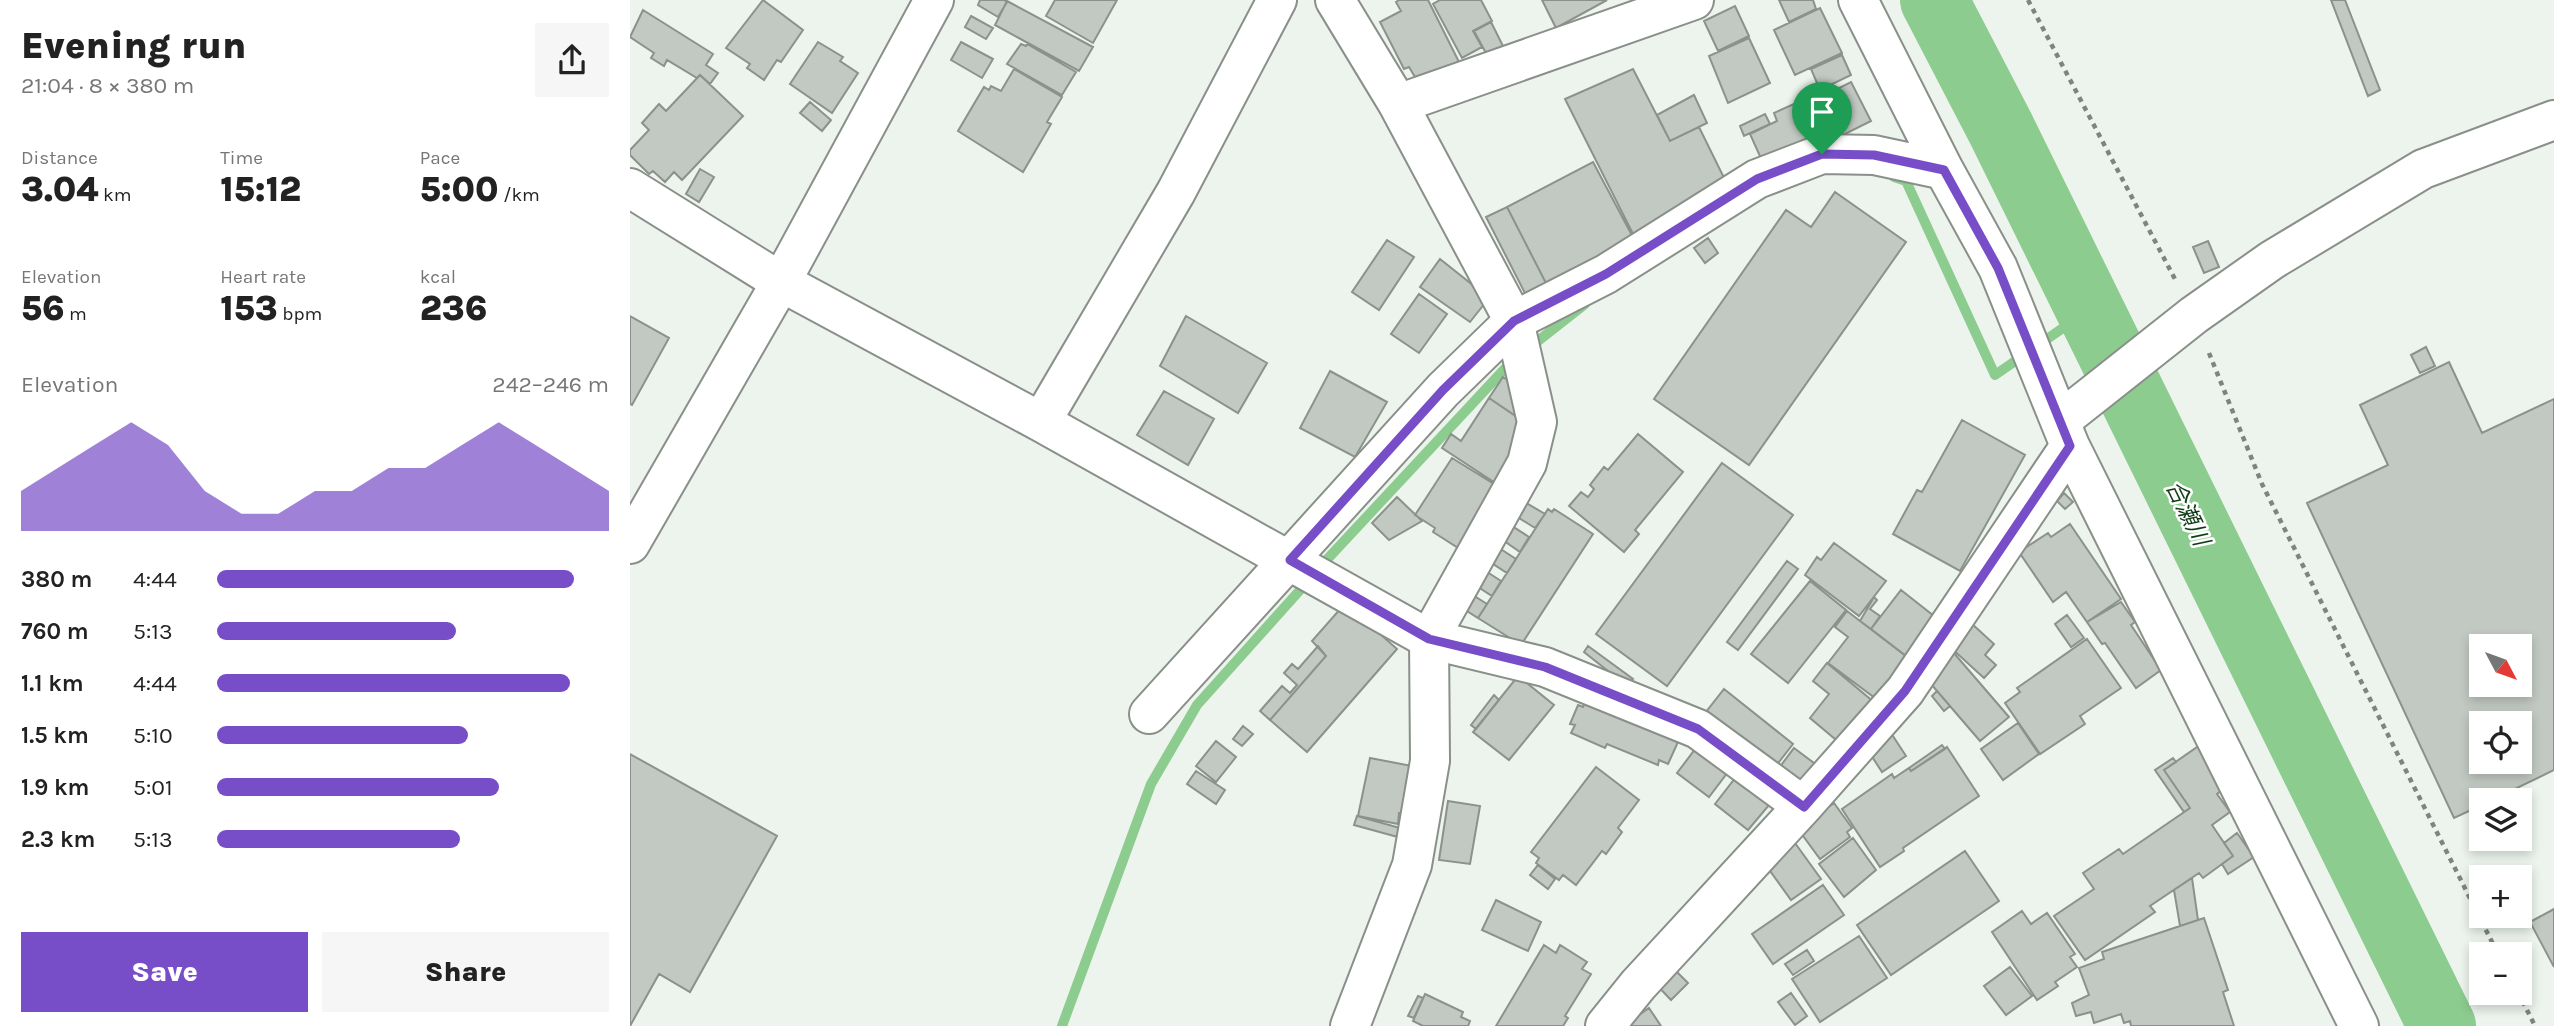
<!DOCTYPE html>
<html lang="en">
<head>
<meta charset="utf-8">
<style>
  :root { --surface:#fff; --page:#f6f6f6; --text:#222; --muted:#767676; --accent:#774ec7 }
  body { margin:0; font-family:Karla,"Noto Sans JP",sans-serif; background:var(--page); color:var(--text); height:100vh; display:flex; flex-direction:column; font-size:26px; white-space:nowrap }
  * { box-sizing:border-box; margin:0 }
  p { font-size:23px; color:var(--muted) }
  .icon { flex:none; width:38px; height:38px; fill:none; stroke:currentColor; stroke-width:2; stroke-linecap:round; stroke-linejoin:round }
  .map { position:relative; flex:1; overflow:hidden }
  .details { display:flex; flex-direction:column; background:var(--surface); width:630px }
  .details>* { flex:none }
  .needle { width:46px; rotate:131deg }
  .tools { position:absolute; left:1839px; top:634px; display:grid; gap:14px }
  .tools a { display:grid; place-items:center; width:63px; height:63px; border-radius:0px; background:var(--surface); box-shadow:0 4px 10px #0003; font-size:35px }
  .pin { position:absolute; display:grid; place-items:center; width:60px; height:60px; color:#fff; margin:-72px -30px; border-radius:50% 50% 50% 0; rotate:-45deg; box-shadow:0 0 7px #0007 }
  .pin .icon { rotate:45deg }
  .round { display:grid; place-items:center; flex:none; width:74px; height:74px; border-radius:0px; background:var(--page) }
  .summary { display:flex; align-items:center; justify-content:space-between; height:119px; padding:0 21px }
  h1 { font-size:38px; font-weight:800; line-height:52px }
  .figures { display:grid; grid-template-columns:repeat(3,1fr); gap:10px; height:119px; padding:7px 21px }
  .figures div { display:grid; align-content:center }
  .figures b { font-size:35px; font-weight:800 }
  .figures small { font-size:19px; font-weight:400 }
  .figures p { font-size:19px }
  .chart { height:196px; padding:14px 21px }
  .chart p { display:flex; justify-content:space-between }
  .chart svg { width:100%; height:126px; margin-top:7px; fill:var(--accent); opacity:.7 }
  .primary-button { display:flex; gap:14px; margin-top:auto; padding:14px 21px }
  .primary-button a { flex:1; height:80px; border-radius:0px; background:var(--accent); color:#fff; font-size:28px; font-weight:800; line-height:80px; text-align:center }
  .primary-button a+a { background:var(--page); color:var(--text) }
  ul { padding:0 21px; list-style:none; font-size:23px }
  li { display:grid; grid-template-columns:112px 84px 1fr; align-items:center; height:52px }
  li i { height:18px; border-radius:9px; background:var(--accent) }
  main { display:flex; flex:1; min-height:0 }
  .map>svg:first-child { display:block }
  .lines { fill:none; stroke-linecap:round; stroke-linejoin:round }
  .stream { stroke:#8ccc8f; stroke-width:10 }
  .river { stroke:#8ccc8f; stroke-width:68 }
  .building { fill:#c2c9c2; stroke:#8b918b; stroke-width:2; fill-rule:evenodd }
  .minor-casing { stroke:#898f89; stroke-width:42 }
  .path { stroke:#808480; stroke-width:4.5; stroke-dasharray:5 5; stroke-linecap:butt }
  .minor { stroke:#fff; stroke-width:38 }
  .route-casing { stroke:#fff; stroke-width:14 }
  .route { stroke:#774ec7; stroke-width:9 }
  .labels { text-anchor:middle; stroke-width:5; stroke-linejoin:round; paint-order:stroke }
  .water-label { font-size:23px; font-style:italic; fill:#103d16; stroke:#fff }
</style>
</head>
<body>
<main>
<section class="details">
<div class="summary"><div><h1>Evening run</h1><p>21:04 · 8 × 380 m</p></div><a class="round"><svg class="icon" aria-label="share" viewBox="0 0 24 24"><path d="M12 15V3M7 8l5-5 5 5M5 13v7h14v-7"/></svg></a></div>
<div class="figures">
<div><p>Distance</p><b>3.04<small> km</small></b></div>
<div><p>Time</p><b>15:12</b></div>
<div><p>Pace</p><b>5:00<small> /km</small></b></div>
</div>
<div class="figures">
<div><p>Elevation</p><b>56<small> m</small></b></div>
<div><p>Heart rate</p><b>153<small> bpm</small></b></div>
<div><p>kcal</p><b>236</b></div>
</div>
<div class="chart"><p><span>Elevation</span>242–246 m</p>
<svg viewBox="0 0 160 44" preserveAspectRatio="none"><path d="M0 44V30L10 22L20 14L30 6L40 14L50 30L60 38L70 38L80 30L90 30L100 22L110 22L120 14L130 6L140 14L150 22L160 30V44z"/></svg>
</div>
<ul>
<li><b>380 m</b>4:44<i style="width:91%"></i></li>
<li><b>760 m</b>5:13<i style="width:61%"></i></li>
<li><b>1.1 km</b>4:44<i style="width:90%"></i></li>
<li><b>1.5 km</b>5:10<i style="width:64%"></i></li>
<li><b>1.9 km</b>5:01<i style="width:72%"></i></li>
<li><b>2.3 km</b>5:13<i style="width:62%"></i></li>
</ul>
<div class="primary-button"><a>Save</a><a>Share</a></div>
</section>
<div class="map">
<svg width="1924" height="1026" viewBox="0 0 1924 1026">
  <rect width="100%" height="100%" fill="#edf4ed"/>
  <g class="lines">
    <!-- stream -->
    <path class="stream" d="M 1264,177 L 1276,181 L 1365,375 L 1459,310
      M 899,348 L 955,304
      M 689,568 L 883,360
      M 432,1026 L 521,784 L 567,705 L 679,580"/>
    <!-- river -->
    <path class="river" d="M 1304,0 L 1371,129 L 1812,1026"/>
  </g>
  <!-- building -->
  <path class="building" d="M 133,0 L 173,30 L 151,62 L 147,60 L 134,80 L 117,68 L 120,64 L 96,48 Z
    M 350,0 L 374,0 L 377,2 L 368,17 L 348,5 Z
    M 425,0 L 487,0 L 463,43 L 416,16 Z
    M 769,0 L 798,0 L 829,62 L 785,77 L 779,67 L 774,69 L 750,22 L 771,11 L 766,2 Z
    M 810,0 L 851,0 L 862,21 L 843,31 L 852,47 L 832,58 L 803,4 Z
    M 912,0 L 977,0 L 926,28 Z
    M 1149,0 L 1183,0 L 1186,9 L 1159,22 Z
    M 1701,0 L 1715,0 L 1750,90 L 1738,96 Z
    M 377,1 L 463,47 L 449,71 L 365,25 Z
    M 1105,6 L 1119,36 L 1088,51 L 1074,21 Z
    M 1190,8 L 1212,53 L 1165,75 L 1144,30 Z
    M 13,10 L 83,54 L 76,65 L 88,73 L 80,84 L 70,75 L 67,78 L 37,60 L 34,66 L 21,58 L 24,53 L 0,37 Z
    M 341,16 L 363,28 L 356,39 L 335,27 Z
    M 861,22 L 873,46 L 857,55 L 844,31 Z
    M 1119,38 L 1140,83 L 1098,103 L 1079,56 Z
    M 188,42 L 213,57 L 210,61 L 228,73 L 202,113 L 160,84 Z
    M 331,42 L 363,59 L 352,78 L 321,60 Z
    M 391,44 L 396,46 L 397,44 L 446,72 L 432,95 L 377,64 Z
    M 1212,55 L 1221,75 L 1190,90 L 1181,69 Z
    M 384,69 L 432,97 L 417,122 L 421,124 L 393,172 L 328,131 L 354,87 L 359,90 L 361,86 L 371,91 Z
    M 1003,69 L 1040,141 L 1069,127 L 1101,192 L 1035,218 L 1003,234 L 935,99 Z
    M 70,75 L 113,116 L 52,180 L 44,172 L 35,182 L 23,171 L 19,174 L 0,155 L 0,150 L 19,130 L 12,123 L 29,104 L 36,111 Z
    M 1221,82 L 1241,121 L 1191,146 L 1171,107 Z
    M 1064,95 L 1077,123 L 1040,141 L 1027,115 Z
    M 180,102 L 201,120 L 192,131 L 170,113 Z
    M 1166,103 L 1183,140 L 1133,163 L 1120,134 L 1147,121 L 1144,113 Z
    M 1135,114 L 1140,124 L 1114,136 L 1110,126 Z
    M 963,162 L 1006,243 L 919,289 L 877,207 Z
    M 70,169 L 84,177 L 69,202 L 56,194 Z
    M 1205,192 L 1276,242 L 1119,465 L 1024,399 L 1156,210 L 1181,227 Z
    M 877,207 L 919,289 L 898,299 L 856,217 Z
    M 1078,238 L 1088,253 L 1075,263 L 1064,248 Z
    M 757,240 L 784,257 L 749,310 L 722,292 Z
    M 1578,241 L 1589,267 L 1574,273 L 1563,247 Z
    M 810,259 L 859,298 L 840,322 L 790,287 Z
    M 789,294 L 817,314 L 789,353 L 761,334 Z
    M 0,316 L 39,338 L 2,405 L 0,404 Z
    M 556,316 L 637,363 L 608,413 L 530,366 Z
    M 1796,347 L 1805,366 L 1790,373 L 1781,355 Z
    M 1819,362 L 1852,433 L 1924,399 L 1924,770 L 1862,800 L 1852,800 L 1852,805 L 1824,818 L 1677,503 L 1758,465 L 1730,405 ZM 1852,646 L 1890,646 L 1890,684 L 1852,684 ZM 1852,723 L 1890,723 L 1890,761 L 1852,761 Z
    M 700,371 L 757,402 L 725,457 L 670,428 Z
    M 873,377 L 892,390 L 887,417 L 859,398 Z
    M 534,391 L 584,419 L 558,465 L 507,435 Z
    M 859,398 L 890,419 L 876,490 L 812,448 L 821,434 L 831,441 Z
    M 1332,420 L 1395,455 L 1330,571 L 1263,534 L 1287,490 L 1292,492 Z
    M 1008,434 L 1053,472 L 1005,530 L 1009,534 L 994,552 L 939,506 L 951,492 L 958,497 L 964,489 L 960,485 L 974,467 L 978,470 Z
    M 822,458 L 872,489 L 833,551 L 803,532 L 805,528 L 785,515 Z
    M 1092,463 L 1163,515 L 1037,686 L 966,634 Z
    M 1434,493 L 1443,502 L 1435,509 L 1427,501 Z
    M 767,497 L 792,521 L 759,540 L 742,523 Z
    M 893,501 L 915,514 L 905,528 L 884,515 Z
    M 918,509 L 922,512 L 924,509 L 963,534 L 891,645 L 848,618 Z
    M 879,524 L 899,537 L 890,552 L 870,538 Z
    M 1440,524 L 1491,599 L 1457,622 L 1436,592 L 1423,602 L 1389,552 L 1418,533 L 1421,537 Z
    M 1204,543 L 1256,581 L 1229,616 L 1175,575 L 1187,557 L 1191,560 Z
    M 866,546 L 886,559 L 877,573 L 857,560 Z
    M 1157,561 L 1168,569 L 1108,650 L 1097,642 Z
    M 851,568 L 871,581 L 862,596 L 842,583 Z
    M 1180,581 L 1216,610 L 1158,683 L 1121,654 Z
    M 1271,590 L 1309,620 L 1280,659 L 1241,629 Z
    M 838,592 L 857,604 L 848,618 L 829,606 Z
    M 1244,597 L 1247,600 L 1240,609 L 1250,616 L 1241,629 L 1230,621 Z
    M 1491,602 L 1505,622 L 1501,625 L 1531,670 L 1506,688 L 1475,643 L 1472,644 L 1457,622 Z
    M 711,608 L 722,609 L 767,649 L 677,752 L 640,720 L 696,656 L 682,641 Z
    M 1217,611 L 1277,657 L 1245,698 L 1198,663 L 1218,637 L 1205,627 Z
    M 1437,615 L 1454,638 L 1441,647 L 1425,624 Z
    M 1341,623 L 1364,644 L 1355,655 L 1366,665 L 1354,678 L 1320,647 Z
    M 1457,639 L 1491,688 L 1450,716 L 1455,724 L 1410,754 L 1375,703 L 1390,692 L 1387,688 Z
    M 688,646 L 696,656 L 640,720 L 630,711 L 652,686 L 660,693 L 667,685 L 654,673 L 662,664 L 668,669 Z
    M 958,646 L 1003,679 L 997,686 L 954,652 Z
    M 1323,652 L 1379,717 L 1350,741 L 1295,677 Z
    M 1197,663 L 1245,703 L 1211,744 L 1180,718 L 1199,694 L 1183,681 Z
    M 888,676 L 924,705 L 879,760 L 843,732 Z
    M 1094,689 L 1163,744 L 1142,771 L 1072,717 Z
    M 1307,691 L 1320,706 L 1314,711 L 1302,696 Z
    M 864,695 L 869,700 L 846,729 L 841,725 Z
    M 957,698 L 1041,734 L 1039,738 L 1048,742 L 1038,764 L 1029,760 L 1028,765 L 977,744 L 975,748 L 941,733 L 945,725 L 940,724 L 948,705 L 953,707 Z
    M 1388,723 L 1409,754 L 1373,780 L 1351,749 Z
    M 613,726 L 623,734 L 612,746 L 603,739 Z
    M 1261,733 L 1276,756 L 1252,772 L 1237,749 Z
    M 586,741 L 606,757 L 586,782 L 566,766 Z
    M 1069,744 L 1101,768 L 1079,797 L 1047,773 Z
    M 1312,745 L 1315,749 L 1281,771 L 1279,768 Z
    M 1570,745 L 1595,788 L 1587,794 L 1600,812 L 1582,825 L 1603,856 L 1573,878 L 1569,873 L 1520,906 L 1525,912 L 1455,960 L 1424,916 L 1464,889 L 1453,873 L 1489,849 L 1493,854 L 1560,808 L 1534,770 Z
    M 1317,747 L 1349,796 L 1273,848 L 1274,851 L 1250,867 L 1212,809 L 1262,774 L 1264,778 L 1279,768 L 1281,771 Z
    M 1164,748 L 1188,766 L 1173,787 L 1149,768 Z
    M 0,754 L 147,836 L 60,992 L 29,974 L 0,1026 Z
    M 740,758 L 787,767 L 777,814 L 769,813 L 768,824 L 728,816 Z
    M 1543,758 L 1546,762 L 1534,770 L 1560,808 L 1554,812 L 1525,770 Z
    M 966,767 L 1009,800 L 988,828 L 992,832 L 976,854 L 972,851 L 946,885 L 933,875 L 929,880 L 906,863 L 909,858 L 901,852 Z
    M 566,771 L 595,790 L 586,804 L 557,784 Z
    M 1106,777 L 1140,804 L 1118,830 L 1085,804 Z
    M 818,801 L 850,806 L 840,864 L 809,860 Z
    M 1204,803 L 1222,828 L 1217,832 L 1220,837 L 1190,859 L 1168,829 Z
    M 727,816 L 777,830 L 775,839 L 724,825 Z
    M 1607,833 L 1624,857 L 1598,874 L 1592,864 L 1603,856 L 1594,843 Z
    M 1223,838 L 1246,870 L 1214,897 L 1189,864 Z
    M 1165,843 L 1191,879 L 1161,900 L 1135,864 Z
    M 1335,851 L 1369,901 L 1261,975 L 1227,925 Z
    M 908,865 L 925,879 L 918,889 L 900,875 Z
    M 1562,878 L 1568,920 L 1550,926 L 1544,890 Z
    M 1193,885 L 1214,915 L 1143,964 L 1122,934 Z
    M 866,900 L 911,922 L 898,951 L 852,930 Z
    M 1924,909 L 1924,967 L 1900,922 Z
    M 1392,911 L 1401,924 L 1417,913 L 1445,954 L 1440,957 L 1447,967 L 1425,982 L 1428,986 L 1407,1000 L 1362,932 Z
    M 1574,918 L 1598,990 L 1593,992 L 1604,1026 L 1501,1026 L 1500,1021 L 1494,1023 L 1491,1014 L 1464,1023 L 1461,1012 L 1446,1016 L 1442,1003 L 1459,995 L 1449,968 L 1474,959 L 1472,952 Z
    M 1229,936 L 1257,978 L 1190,1022 L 1162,979 Z
    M 914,945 L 926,953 L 930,945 L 957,962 L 952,969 L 961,974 L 935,1016 L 938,1018 L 933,1026 L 866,1026 Z
    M 1177,950 L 1184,961 L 1163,975 L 1155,964 Z
    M 1039,964 L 1058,983 L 1041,1000 L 1022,980 Z
    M 1380,967 L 1402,996 L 1376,1015 L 1354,986 Z
    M 1161,993 L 1177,1016 L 1165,1025 L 1148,1002 Z
    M 795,994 L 833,1012 L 831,1017 L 840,1021 L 838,1026 L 793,1026 L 783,1021 Z
    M 788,996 L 793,998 L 784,1018 L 778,1016 Z
    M 1019,1008 L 1031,1026 L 993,1026 Z"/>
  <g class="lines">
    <!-- minor casing -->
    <g class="minor-casing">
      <path id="minor" d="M 705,0 L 768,104 L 884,321 L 907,422 L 897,463 L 799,639 L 800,761 L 782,865 L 720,1026
        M 1228,0 L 1314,170 L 1368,268 L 1440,446 L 1729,1026
        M 768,104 L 1064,0
        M 0,188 L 151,282 L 411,422 L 799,639 L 915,667 L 1068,729 L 1173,806
        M 1430,421 L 1564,315 L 1642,260 L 1793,169 L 1924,120
        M 411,422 L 546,192 L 647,0
        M 0,544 L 151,282 L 304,0
        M 519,714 L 813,390 L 884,321 L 976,274 L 1127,179 L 1192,154 L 1244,155 L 1314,170
        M 975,1026 L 1008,985 L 1173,806 L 1275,691 L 1440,446"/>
    </g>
    <!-- path -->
    <path class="path" d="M 1398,0 L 1546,281
      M 1579,353 L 1632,484 L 1868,954
      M 1888,992 L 1905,1026"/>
    <!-- minor -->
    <use href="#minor" class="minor"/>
  </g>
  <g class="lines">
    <!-- route casing -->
    <g class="route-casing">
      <path id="route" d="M 1192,154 L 1244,155 L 1314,170 L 1368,268 L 1440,446 L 1275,691 L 1174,807 L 1068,729 L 915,667 L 799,639 L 660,560 L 813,390 L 884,321 L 976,274 L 1127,179 Z"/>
    </g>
    <!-- route -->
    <use href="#route" class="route"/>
  </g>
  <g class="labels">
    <!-- water labels -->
    <g class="water-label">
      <text transform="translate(1558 513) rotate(64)" y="8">合瀬川</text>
    </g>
  </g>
</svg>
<div class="tools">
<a><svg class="needle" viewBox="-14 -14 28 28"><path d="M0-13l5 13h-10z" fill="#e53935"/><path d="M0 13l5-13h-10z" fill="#767676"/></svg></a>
<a><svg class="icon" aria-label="locate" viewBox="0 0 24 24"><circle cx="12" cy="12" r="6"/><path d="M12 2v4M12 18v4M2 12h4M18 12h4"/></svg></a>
<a><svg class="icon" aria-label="layers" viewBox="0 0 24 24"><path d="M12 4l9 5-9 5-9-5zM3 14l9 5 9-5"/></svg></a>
<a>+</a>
<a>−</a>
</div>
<div class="pin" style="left:1192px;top:154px;background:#1e9e55"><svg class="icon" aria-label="arrive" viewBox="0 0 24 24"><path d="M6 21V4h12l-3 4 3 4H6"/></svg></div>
</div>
</main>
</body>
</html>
